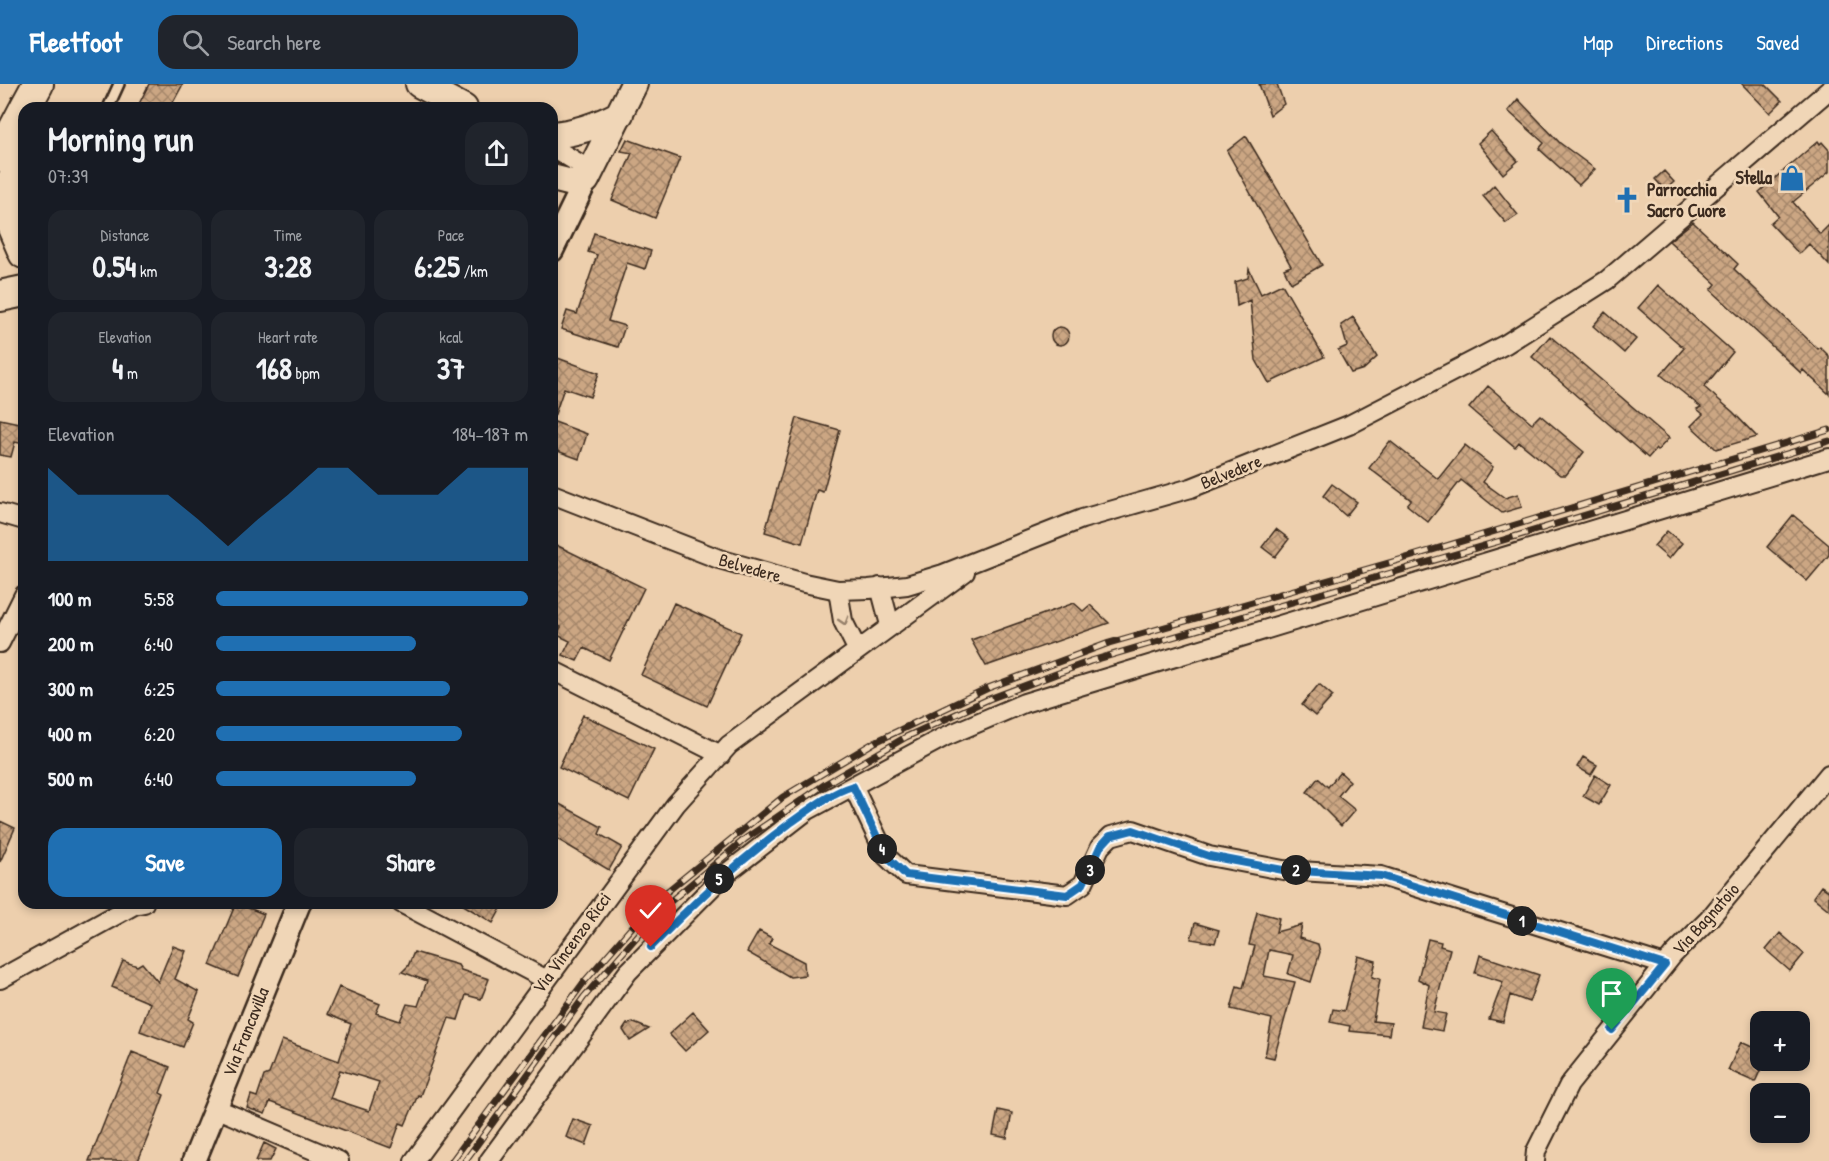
<!DOCTYPE html>
<html lang="en">
<head>
<meta charset="utf-8">
<style>
  :root { --surface:#171b24; --page:#20242c; --text:#f1f3f6; --muted:#9ea1a6; --accent:#1f6fb2 }
  body { margin:0; font-family:"Patrick Hand",sans-serif; background:var(--page); color:var(--text); height:100vh; display:flex; flex-direction:column; font-size:22px; white-space:nowrap }
  * { box-sizing:border-box; margin:0 }
  p { font-size:20px; color:var(--muted) }
  .icon { flex:none; width:33px; height:33px; fill:none; stroke:currentColor; stroke-width:2; stroke-linecap:round; stroke-linejoin:round }
  .map { position:relative; flex:1; overflow:hidden }
  .side { position:absolute; left:18px; top:18px; width:540px; height:807px; display:flex; flex-direction:column; background:var(--surface); border-radius:18px; box-shadow:0 3px 9px #0003 }
  .side>* { flex:none }
  .buttons { position:absolute; left:1750px; top:927px; display:grid; gap:12px }
  .buttons a { display:grid; place-items:center; width:60px; height:60px; border-radius:12px; background:var(--surface); box-shadow:0 3px 9px #0003; font-size:30px }
  .pin { position:absolute; display:grid; place-items:center; width:51px; height:51px; color:#fff; margin:-62px -26px; border-radius:50% 50% 50% 0; rotate:-45deg; box-shadow:0 0 6px #0007 }
  .pin .icon { rotate:45deg }
  .km { position:absolute; width:30px; height:30px; margin:-15px; border-radius:50%; background:#222; color:#fff; font-size:16px; line-height:30px; text-align:center }
  .round { display:grid; place-items:center; flex:none; width:63px; height:63px; border-radius:18px; background:var(--page) }
  .headline { display:flex; align-items:center; justify-content:space-between; height:102px; padding:0 30px }
  h1 { font-size:33px; font-weight:800; line-height:45px }
  .metrics { display:grid; grid-template-columns:repeat(3,1fr); gap:9px; height:102px; padding:6px 30px }
  .metrics div { display:grid; align-content:center; border-radius:15px; background:var(--page); text-align:center }
  .metrics b { font-size:30px; font-weight:800 }
  .metrics small { font-size:16px; font-weight:400 }
  .metrics p { font-size:16px }
  .chart { height:168px; padding:12px 30px }
  .chart p { display:flex; justify-content:space-between }
  .chart svg { width:100%; height:108px; margin-top:6px; fill:var(--accent); opacity:.7 }
  .primary-button { display:flex; gap:12px; margin-top:auto; padding:12px 30px }
  .primary-button a { flex:1; height:69px; border-radius:18px; background:var(--accent); color:#fff; font-size:24px; font-weight:800; line-height:69px; text-align:center }
  .primary-button a+a { background:var(--page); color:var(--text) }
  ul { padding:0 30px; list-style:none; font-size:20px }
  li { display:grid; grid-template-columns:96px 72px 1fr; align-items:center; height:45px }
  li i { height:15px; border-radius:8px; background:var(--accent) }
  header { display:flex; align-items:center; gap:36px; box-sizing:border-box; height:84px; padding:0 30px; background:var(--accent); color:#fff }
  header strong { font-size:28px }
  nav { display:flex; gap:33px; margin-inline-start:auto; font-size:21px }
  .search { width:420px; height:54px; background:var(--page); display:flex; align-items:center; gap:15px; box-sizing:border-box; padding:0 21px; border-radius:18px; color:var(--muted); font-size:22px }
  .map>svg:first-child { display:block }
  .building { fill:url(#building-cross-hatch); stroke:#3b2a1e; stroke-width:1.5; fill-rule:evenodd }
  .lines { fill:none; stroke-linecap:round; stroke-linejoin:round }
  .service-casing { stroke:#3b2a1e; stroke-width:14 }
  .minor-casing { stroke:#3b2a1e; stroke-width:22 }
  .tertiary-casing { stroke:#3b2a1e; stroke-width:27 }
  .secondary-casing { stroke:#3b2a1e; stroke-width:30 }
  .trunk-casing { stroke:#3b2a1e; stroke-width:34 }
  .service { stroke:#f0d6b7; stroke-width:9 }
  .minor { stroke:#f0d6b7; stroke-width:18 }
  .tertiary { stroke:#f0d6b7; stroke-width:22 }
  .secondary { stroke:#f0d6b7; stroke-width:26 }
  .trunk { stroke:#f0d6b7; stroke-width:30 }
  .rail-casing { stroke:#3b2a1e; stroke-width:7 }
  .rail { stroke:#f0d6b7; stroke-width:4.5; stroke-dasharray:14; stroke-linecap:butt }
  .oneway { stroke:#96806a }
  .route-casing { stroke:#fff; stroke-width:12 }
  .route { stroke:#1f6fb2; stroke-width:8 }
  .labels { text-anchor:middle; stroke-width:5; stroke-linejoin:round; paint-order:stroke }
  .poi-label { font-size:18px; font-weight:bold; fill:#3b2a1e; stroke:#f0d6b7; text-anchor:end }
  .street-label { font-size:18px; fill:#3b2a1e; stroke:#f0d6b7 }
</style>
</head>
<body>
<header>
<strong>Fleetfoot</strong>
<div class="search"><svg class="icon" aria-label="search" viewBox="0 0 24 24"><circle cx="10" cy="10" r="6"/><path d="M15 15l6 6"/></svg>Search here</div>
<nav><a>Map</a><a>Directions</a><a>Saved</a></nav>
</header>
<div class="map">
<svg width="1829" height="1077" viewBox="0 0 1829 1077">
  <defs>
    <pattern id="building-cross-hatch" width="8" height="8" patternUnits="userSpaceOnUse" patternTransform="scale(1.5)"><rect width="8" height="8" fill="#cba683"/><path d="M0 0l8 8M0 8l8-8" fill="none" stroke="#a6876b"/></pattern>
  </defs>
  <rect width="100%" height="100%" fill="#edcfad"/>
  <filter id="ink" filterUnits="userSpaceOnUse"><feTurbulence type="fractalNoise" baseFrequency=".0167" numOctaves="2"/><feDisplacementMap in="SourceGraphic" scale="12" xChannelSelector="R" yChannelSelector="G"/><feConvolveMatrix kernelMatrix="1 2 1 2 8 2 1 2 1" color-interpolation-filters="sRGB"/></filter>
  <g filter="url(#ink)">
    <!-- building -->
    <path class="building" d="M 149,0 L 183,0 L 170,24 L 137,24 Z
      M 1259,0 L 1277,0 L 1284,20 L 1270,31 Z
      M 1742,0 L 1765,0 L 1782,17 L 1770,29 Z
      M 1518,15 L 1560,59 L 1595,85 L 1579,101 L 1539,65 L 1544,59 L 1508,27 Z
      M 1491,47 L 1518,77 L 1503,90 L 1478,59 Z
      M 1246,52 L 1322,181 L 1291,199 L 1284,185 L 1291,182 L 1227,67 Z
      M 627,55 L 680,74 L 655,134 L 612,116 L 632,69 L 621,67 Z
      M 1818,57 L 1820,60 L 1822,58 L 1829,66 L 1829,88 L 1793,118 L 1820,150 L 1829,141 L 1829,181 L 1809,160 L 1799,170 L 1770,139 L 1778,132 L 1759,108 Z
      M 1664,87 L 1674,98 L 1665,106 L 1655,95 Z
      M 1494,101 L 1518,131 L 1506,139 L 1483,112 Z
      M 1693,138 L 1738,180 L 1734,185 L 1818,265 L 1820,263 L 1829,272 L 1829,310 L 1803,286 L 1801,289 L 1711,206 L 1716,200 L 1669,157 Z
      M 594,149 L 651,167 L 645,185 L 627,179 L 608,237 L 625,242 L 618,263 L 561,245 L 567,227 L 577,230 L 597,171 L 588,168 Z
      M 1249,185 L 1261,210 L 1282,200 L 1324,273 L 1269,299 L 1256,276 L 1250,216 L 1237,222 L 1235,198 L 1248,194 Z
      M 1658,201 L 1733,268 L 1704,303 L 1733,328 L 1757,353 L 1716,365 L 1691,342 L 1703,330 L 1697,325 L 1701,323 L 1661,291 L 1684,264 L 1638,224 Z
      M 1605,228 L 1636,255 L 1624,269 L 1593,242 Z
      M 1353,233 L 1377,273 L 1364,285 L 1351,289 L 1338,266 L 1347,262 L 1341,241 Z
      M1051 252a9 9 0 1 1 18 0a9 9 0 1 1-18 0Z
      M 1550,252 L 1669,354 L 1657,367 L 1656,365 L 1648,374 L 1532,273 Z
      M 552,272 L 599,289 L 590,313 L 564,304 L 554,333 Z
      M 1488,302 L 1532,339 L 1540,331 L 1584,368 L 1566,391 L 1560,391 L 1519,358 L 1515,363 L 1469,324 Z
      M 797,334 L 840,346 L 823,408 L 817,406 L 802,459 L 765,448 Z
      M 0,335 L 24,340 L 20,359 L 15,358 L 11,373 L 0,371 Z
      M 552,337 L 587,350 L 579,375 L 552,365 Z
      M 1390,357 L 1438,395 L 1465,361 L 1493,383 L 1483,398 L 1505,414 L 1518,410 L 1522,423 L 1502,429 L 1461,396 L 1428,438 L 1407,421 L 1411,416 L 1369,384 Z
      M 1332,400 L 1357,418 L 1346,432 L 1323,412 Z
      M 1793,431 L 1829,461 L 1829,471 L 1807,497 L 1767,463 Z
      M 1276,445 L 1289,455 L 1275,473 L 1262,463 Z
      M 1667,447 L 1682,459 L 1669,475 L 1654,462 Z
      M 552,459 L 644,504 L 609,576 L 584,564 L 577,577 L 563,571 L 570,557 L 557,551 L 561,543 L 552,539 Z
      M 674,519 L 741,549 L 707,622 L 641,591 Z
      M 1074,519 L 1083,527 L 1090,521 L 1109,539 L 986,582 L 971,556 Z
      M 1319,600 L 1333,612 L 1315,632 L 1302,621 Z
      M 583,631 L 654,665 L 629,717 L 559,683 Z
      M 1583,673 L 1597,681 L 1591,691 L 1577,683 Z
      M 1340,688 L 1350,697 L 1338,712 L 1355,726 L 1341,742 L 1307,708 L 1318,694 L 1328,703 Z
      M 1595,691 L 1611,701 L 1599,721 L 1583,712 Z
      M 552,716 L 602,743 L 599,750 L 622,763 L 609,786 L 552,752 Z
      M 0,737 L 15,744 L 0,778 Z
      M 1821,802 L 1829,807 L 1829,826 L 1813,813 Z
      M 236,819 L 264,830 L 238,893 L 210,881 Z
      M 460,819 L 504,819 L 493,839 Z
      M 1257,828 L 1279,834 L 1276,848 L 1302,841 L 1299,854 L 1318,860 L 1320,868 L 1311,898 L 1288,890 L 1293,871 L 1269,866 L 1264,892 L 1295,898 L 1274,974 L 1265,972 L 1272,935 L 1231,925 L 1237,902 L 1243,904 L 1255,862 L 1249,861 Z
      M 1195,839 L 1219,846 L 1215,859 L 1191,855 Z
      M 759,847 L 772,854 L 769,860 L 804,878 L 805,891 L 790,893 L 747,868 Z
      M 1780,849 L 1804,870 L 1790,887 L 1766,866 Z
      M 1428,855 L 1441,858 L 1440,862 L 1450,865 L 1434,928 L 1446,930 L 1442,947 L 1421,943 L 1429,901 L 1418,895 Z
      M 173,862 L 186,867 L 175,895 L 199,908 L 188,935 L 193,938 L 183,963 L 140,947 L 150,919 L 112,903 L 123,877 L 137,882 L 142,879 L 158,898 Z
      M 414,868 L 458,881 L 461,886 L 489,895 L 481,915 L 466,911 L 458,936 L 449,934 L 420,1012 L 418,1011 L 405,1041 L 400,1039 L 391,1064 L 270,1018 L 265,1030 L 247,1024 L 251,1011 L 257,1013 L 264,992 L 269,990 L 282,956 L 339,977 L 351,940 L 327,930 L 339,903 L 380,920 L 376,929 L 400,937 L 407,920 L 418,922 L 427,897 L 402,888 L 408,882 ZM 340,986 L 379,998 L 369,1027 L 330,1014 Z
      M 1480,871 L 1539,891 L 1529,918 L 1510,911 L 1503,938 L 1489,935 L 1503,898 L 1475,889 Z
      M 1358,872 L 1376,877 L 1372,893 L 1380,895 L 1373,937 L 1391,939 L 1389,951 L 1349,947 L 1350,942 L 1330,938 L 1333,925 L 1344,927 Z
      M 693,928 L 709,946 L 685,967 L 669,950 Z
      M 634,939 L 649,945 L 630,957 L 623,946 L 627,940 Z
      M 1741,958 L 1761,967 L 1761,976 L 1765,976 L 1755,998 L 1728,986 Z
      M 132,968 L 170,983 L 160,1009 L 164,1011 L 154,1038 L 138,1077 L 89,1077 Z
      M 998,1026 L 1012,1029 L 1007,1054 L 993,1051 Z
      M 573,1035 L 593,1042 L 586,1061 L 566,1053 Z
      M 264,1059 L 276,1065 L 270,1077 L 256,1077 Z"/>
    <g class="lines">
      <!-- service casing -->
      <g class="service-casing">
        <path id="service" d="M 108,24 L 119,0"/>
      </g>
      <!-- minor casing -->
      <g class="minor-casing">
        <path id="minor" d="M 552,63 L 580,80 L 586,96
          M 552,410 L 719,475 L 804,499 L 838,506 L 869,505 L 907,501 L 943,490 L 1082,435 L 1191,404 L 1349,341 L 1506,260 L 1607,196 L 1829,6
          M 0,429 L 24,436
          M 880,503 L 890,541
          M 838,506 L 843,537 L 857,565
          M 0,559 L 24,511
          M 552,586 L 721,671
          M 853,702 L 886,772 L 906,791 L 1067,811 L 1083,800 L 1100,763 L 1111,752 L 1133,746 L 1209,772 L 1283,786 L 1381,792 L 1665,881
          M 401,819 L 545,895
          M 0,895 L 134,821 L 144,819
          M 215,1024 L 339,1077
          M 414,1077 L 676,720 L 729,661 L 965,488
          M 489,1077 L 628,888 L 723,792 L 808,726 L 944,653 L 1024,619 L 1829,374
          M 1535,1077 L 1536,1067 L 1569,1001 L 1673,871 L 1709,835 L 1829,690"/>
      </g>
      <!-- tertiary casing -->
      <g class="tertiary-casing">
        <path id="tertiary" d="M 552,166 L 586,96
          M 194,1077 L 299,819"/>
      </g>
      <!-- secondary casing -->
      <g class="secondary-casing">
        <path id="secondary" d="M 419,0 L 464,24
          M 552,51 C 577,49 597,42 620,30
          M 552,94 L 572,99 L 586,96 L 634,0"/>
      </g>
      <!-- trunk casing -->
      <g class="trunk-casing">
        <path id="trunk" d="M 25,24 L 38,0
          M 0,72 L 24,26
          M 10,102 L 8,132 L 24,169
          M 1,119 L 24,73
          M 0,212 L 24,207"/>
      </g>
      <!-- service -->
      <use href="#service" class="service"/>
      <!-- minor -->
      <use href="#minor" class="minor"/>
      <!-- tertiary -->
      <use href="#tertiary" class="tertiary"/>
      <!-- secondary -->
      <use href="#secondary" class="secondary"/>
      <!-- trunk -->
      <use href="#trunk" class="trunk"/>
      <!-- rail casing -->
      <g class="rail-casing">
        <path id="rail" d="M 452,1077 L 584,898 L 653,819 L 783,713 L 875,658 L 988,604 L 1109,559 L 1406,474 L 1829,346
          M 465,1077 L 584,913 L 660,826 L 745,755 L 827,699 L 906,653 L 989,615 L 1091,577 L 1500,457 L 1829,357"/>
      </g>
      <!-- rail -->
      <use href="#rail" class="rail"/>
    </g>
    <!-- one-way arrows -->
    <defs><path id="oneway-chevron" d="M-2-3.5L2.5 0L-2 3.5" fill="none" stroke-width="1.6" stroke-linecap="round" stroke-linejoin="round" transform="scale(1.5)"/></defs>
    <use class="oneway" href="#oneway-chevron" transform="translate(844 537) rotate(73)"/>
  </g>
  <g class="lines" filter="url(#ink)">
    <!-- route casing -->
    <g class="route-casing">
      <path id="route" d="M 651,863 C 694,818 739,777 789,740 C 809,726 830,709 853,702 L 886,772 L 906,791 L 1067,811 L 1083,800 L 1100,763 L 1110,752 L 1133,746 L 1209,772 L 1283,786 L 1382,792 L 1665,881 L 1612,946"/>
    </g>
    <!-- route -->
    <use href="#route" class="route"/>
  </g>
  <!-- icons -->
  <defs>
    <g id="shop-bare" transform="scale(2.07)"><path d="M-5-2.5h2.3a2.7 3.5 0 0 1 5.4 0H5L5.5 6h-11ZM-1.5-2.5h3a1.5 2.3 0 0 0-3 0Z" fill="#1f6fb2" stroke="#f0d6b7" stroke-width="2.5" paint-order="stroke"/></g>
    <g id="church-bare" transform="scale(2.07)"><path d="M-1.2-6h2.4v3.5h3.3v2.4h-3.3V6h-2.4V-.1h-3.3v-2.4h3.3Z" fill="#1f6fb2" stroke="#f0d6b7" stroke-width="2.5" paint-order="stroke"/></g>
  </defs>
  <g fill-rule="evenodd">
    <use href="#shop-bare" x="1792" y="94"/>
    <use href="#church-bare" x="1627" y="116"/>
  </g>
  <g class="labels">
    <!-- poi labels -->
    <g class="poi-label">
      <text x="1772" y="100">Stella</text>
      <text x="1647" y="112" text-anchor="start">Parrocchia<tspan x="1647" dy="21">Sacro Cuore</tspan></text>
    </g>
    <!-- street labels -->
    <g class="street-label">
      <text transform="translate(1231 388) rotate(-22)" y="6">Belvedere</text>
      <text transform="translate(750 484) rotate(16)" y="6">Belvedere</text>
      <text transform="translate(1706 835) rotate(-48)" y="6">Via Bagnatoio</text>
      <text transform="translate(572 859) rotate(-54)" y="6">Via Vincenzo Ricci</text>
      <text transform="translate(246 948) rotate(-68)" y="6">Via Francavilla</text>
    </g>
  </g>
</svg>
<div class="buttons">
<a>+</a>
<a>−</a>
</div>
<div class="pin" style="left:1612px;top:946px;background:#1e9e55"><svg class="icon" aria-label="arrive" viewBox="0 0 24 24"><path d="M6 21V4h12l-3 4 3 4H6"/></svg></div>
<div class="pin" style="left:651px;top:863px;background:#d93025"><svg class="icon" aria-label="check" viewBox="0 0 24 24"><path d="M5 12l5 5 9-10"/></svg></div>
<b class="km" style="left:1522px;top:837px">1</b>
<b class="km" style="left:1296px;top:786px">2</b>
<b class="km" style="left:1090px;top:786px">3</b>
<b class="km" style="left:882px;top:765px">4</b>
<b class="km" style="left:719px;top:795px">5</b>
<section class="side">
<div class="headline"><div><h1>Morning run</h1><p>07:39</p></div><a class="round"><svg class="icon" aria-label="share" viewBox="0 0 24 24"><path d="M12 15V3M7 8l5-5 5 5M5 13v7h14v-7"/></svg></a></div>
<div class="metrics">
<div><p>Distance</p><b>0.54<small> km</small></b></div>
<div><p>Time</p><b>3:28</b></div>
<div><p>Pace</p><b>6:25<small> /km</small></b></div>
</div>
<div class="metrics">
<div><p>Elevation</p><b>4<small> m</small></b></div>
<div><p>Heart rate</p><b>168<small> bpm</small></b></div>
<div><p>kcal</p><b>37</b></div>
</div>
<div class="chart"><p><span>Elevation</span>184–187 m</p>
<svg viewBox="0 0 160 44" preserveAspectRatio="none"><path d="M0 44V6L10 17L20 17L30 17L40 17L50 27L60 38L70 27L80 17L90 6L100 6L110 17L120 17L130 17L140 6L150 6L160 6V44z"/></svg>
</div>
<ul>
<li><b>100 m</b>5:58<i style="width:100%"></i></li>
<li><b>200 m</b>6:40<i style="width:64%"></i></li>
<li><b>300 m</b>6:25<i style="width:75%"></i></li>
<li><b>400 m</b>6:20<i style="width:79%"></i></li>
<li><b>500 m</b>6:40<i style="width:64%"></i></li>
</ul>
<div class="primary-button"><a>Save</a><a>Share</a></div>
</section>
</div>
</body>
</html>
